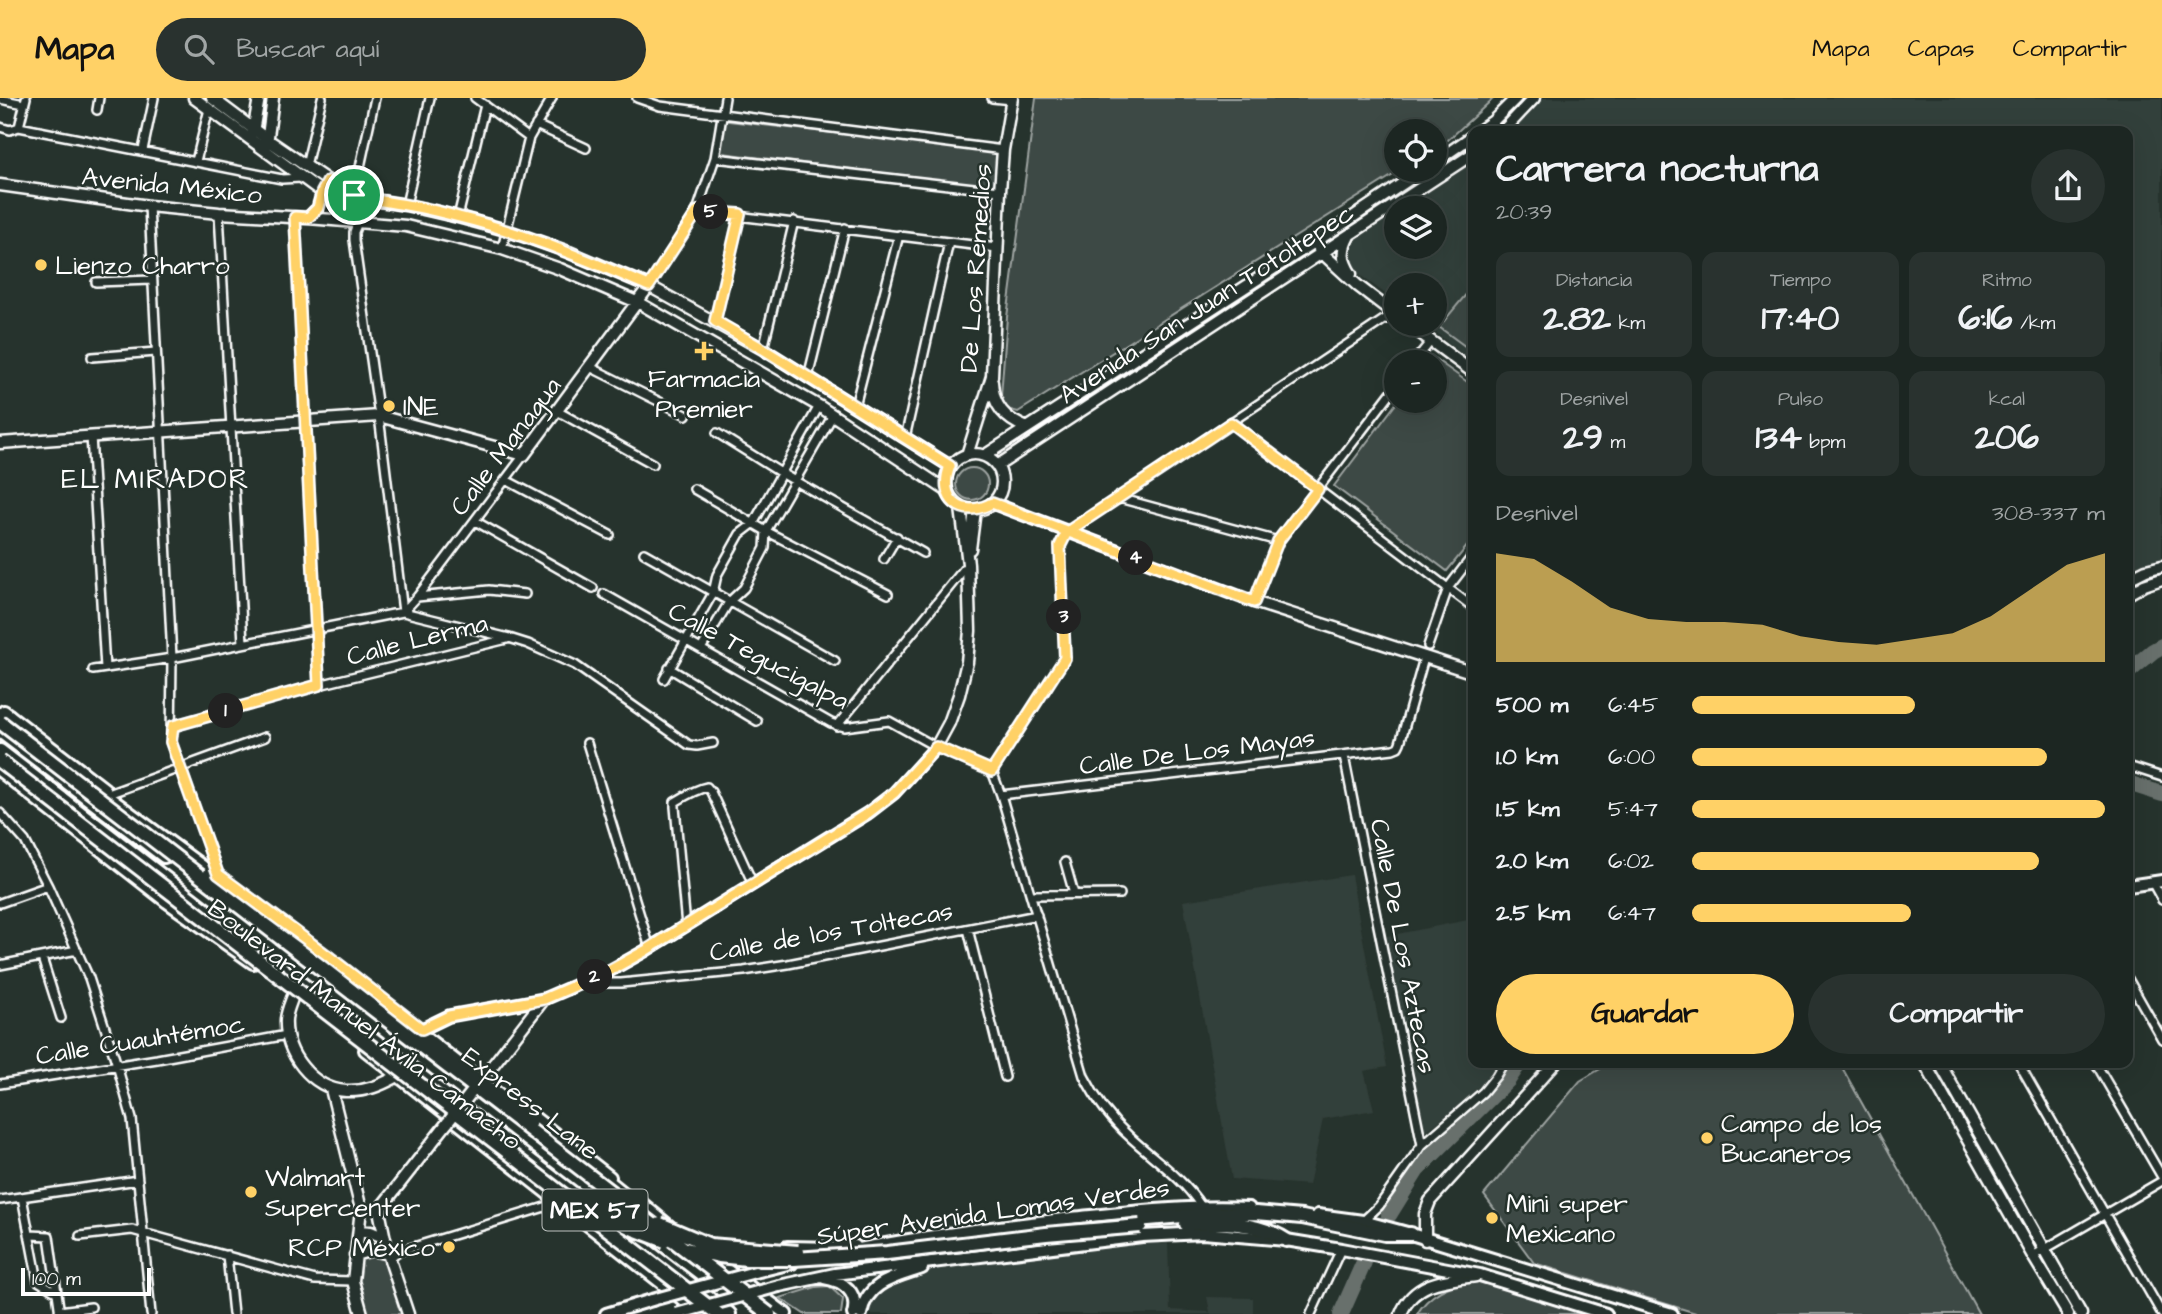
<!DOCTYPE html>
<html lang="es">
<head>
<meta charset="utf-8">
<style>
  :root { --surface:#1c2622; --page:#29322f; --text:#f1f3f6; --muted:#a0a5a5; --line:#3a4340; --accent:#ffd166 }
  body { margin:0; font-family:"Architects Daughter",sans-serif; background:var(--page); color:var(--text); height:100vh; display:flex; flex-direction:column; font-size:26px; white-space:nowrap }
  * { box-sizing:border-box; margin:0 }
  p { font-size:23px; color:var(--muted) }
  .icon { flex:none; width:38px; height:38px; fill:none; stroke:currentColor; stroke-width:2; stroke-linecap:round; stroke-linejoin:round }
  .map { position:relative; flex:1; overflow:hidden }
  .drawer { position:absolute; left:1468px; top:28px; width:665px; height:942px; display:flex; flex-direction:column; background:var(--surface); border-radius:14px; box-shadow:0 7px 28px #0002,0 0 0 2px var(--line) }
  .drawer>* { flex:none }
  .buttons { position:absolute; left:1384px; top:21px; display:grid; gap:14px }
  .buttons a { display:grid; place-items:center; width:63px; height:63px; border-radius:50%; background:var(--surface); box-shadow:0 7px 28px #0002,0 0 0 2px var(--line); font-size:35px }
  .scale { position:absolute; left:21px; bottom:18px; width:130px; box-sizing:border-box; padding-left:7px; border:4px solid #fff; border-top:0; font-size:19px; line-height:24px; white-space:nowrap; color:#fff; -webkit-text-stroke:5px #26332d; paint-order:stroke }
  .pin { position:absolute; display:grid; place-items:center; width:60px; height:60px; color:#fff; margin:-30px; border:4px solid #fff; border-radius:50%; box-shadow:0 2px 7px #0007 }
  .km { position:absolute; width:35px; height:35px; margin:-18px; border-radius:50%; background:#222; color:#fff; font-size:19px; line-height:35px; text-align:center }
  .round { display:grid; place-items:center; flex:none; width:74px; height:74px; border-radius:37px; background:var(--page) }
  .head { display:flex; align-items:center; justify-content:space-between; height:119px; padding:0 28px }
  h1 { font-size:38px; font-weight:800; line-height:52px }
  .stats { display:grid; grid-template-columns:repeat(3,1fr); gap:10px; height:119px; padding:7px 28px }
  .stats div { display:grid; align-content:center; border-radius:14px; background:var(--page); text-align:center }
  .stats b { font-size:35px; font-weight:800 }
  .stats small { font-size:19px; font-weight:400 }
  .stats p { font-size:19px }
  .chart { height:196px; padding:14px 28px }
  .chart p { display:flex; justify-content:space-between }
  .chart svg { width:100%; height:126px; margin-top:7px; fill:var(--accent); opacity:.7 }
  .cta { display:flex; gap:14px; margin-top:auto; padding:14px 28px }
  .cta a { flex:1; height:80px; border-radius:42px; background:var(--accent); color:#111; font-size:28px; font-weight:800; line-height:80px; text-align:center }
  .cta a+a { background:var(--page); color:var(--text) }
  ul { padding:0 28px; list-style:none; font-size:23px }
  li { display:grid; grid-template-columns:112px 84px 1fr; align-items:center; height:52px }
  li i { height:18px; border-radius:9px; background:var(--accent) }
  header { display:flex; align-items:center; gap:42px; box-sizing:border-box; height:98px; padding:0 35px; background:var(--accent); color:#111 }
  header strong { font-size:33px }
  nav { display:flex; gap:38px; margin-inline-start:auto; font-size:24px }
  .search { width:490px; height:63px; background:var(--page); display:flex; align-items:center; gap:18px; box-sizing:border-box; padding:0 24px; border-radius:38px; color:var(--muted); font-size:26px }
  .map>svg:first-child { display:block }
  .built { fill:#333f3a }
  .green { fill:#3e4944; stroke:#9ea4a2; stroke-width:2 }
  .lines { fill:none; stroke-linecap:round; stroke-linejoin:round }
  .river { stroke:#67706c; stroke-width:16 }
  .street-casing { stroke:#fff; stroke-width:12 }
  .secondary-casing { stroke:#fff; stroke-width:15 }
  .primary-casing { stroke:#fff; stroke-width:16 }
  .highway-casing { stroke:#fff; stroke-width:18 }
  .street { stroke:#26332d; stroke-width:7 }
  .secondary { stroke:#26332d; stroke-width:10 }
  .primary { stroke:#26332d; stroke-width:10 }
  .highway { stroke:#26332d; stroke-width:12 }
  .secondary-bridge-casing { stroke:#fff; stroke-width:15; stroke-linecap:butt }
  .primary-bridge-casing { stroke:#fff; stroke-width:16; stroke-linecap:butt }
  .highway-bridge-casing { stroke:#fff; stroke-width:18; stroke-linecap:butt }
  .secondary-bridge { stroke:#26332d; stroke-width:10 }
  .primary-bridge { stroke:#26332d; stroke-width:10 }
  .highway-bridge { stroke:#26332d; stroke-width:12 }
  .route-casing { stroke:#fff; stroke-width:14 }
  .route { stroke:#ffd166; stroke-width:9 }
  .poi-dot { fill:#ffd166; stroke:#26332d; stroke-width:2.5 }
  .labels { text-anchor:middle; stroke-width:5; stroke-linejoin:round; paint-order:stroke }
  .shield { fill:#26332d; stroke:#bec2c0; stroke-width:2 }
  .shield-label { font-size:24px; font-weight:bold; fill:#fff }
  .street-label { font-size:26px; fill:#fff; stroke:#26332d }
  .poi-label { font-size:26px; fill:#fff; stroke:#26332d; text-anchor:start }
  .neighbourhood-label { font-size:28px; letter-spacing:2px; fill:#fff; stroke:#26332d }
</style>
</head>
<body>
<header>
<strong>Mapa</strong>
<div class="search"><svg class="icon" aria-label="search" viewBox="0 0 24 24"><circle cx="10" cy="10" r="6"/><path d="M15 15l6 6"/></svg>Buscar aquí</div>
<nav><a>Mapa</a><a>Capas</a><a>Compartir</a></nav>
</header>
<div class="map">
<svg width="2162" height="1216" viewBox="0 0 2162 1216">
  <rect width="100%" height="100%" fill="#26332d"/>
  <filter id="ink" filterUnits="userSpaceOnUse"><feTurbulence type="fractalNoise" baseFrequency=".0143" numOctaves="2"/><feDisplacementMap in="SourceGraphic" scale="14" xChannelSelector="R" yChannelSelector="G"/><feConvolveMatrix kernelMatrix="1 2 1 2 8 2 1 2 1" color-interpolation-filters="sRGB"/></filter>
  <g filter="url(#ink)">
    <!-- built -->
    <path class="built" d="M 1543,0 L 2162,0 L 2162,461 L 2132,469 L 2128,473 L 2128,33 L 1510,33 L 1530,15 Z
      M 1473,60 L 1473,265 L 1425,226 L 1435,226 L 1435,187 L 1396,187 L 1396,204 L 1353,172 L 1348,159 L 1349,150 L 1353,140 L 1396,111 L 1396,149 L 1435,149 L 1435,110 L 1398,110 Z
      M 1351,777 L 1387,969 L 1364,973 L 1374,1012 L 1323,1021 L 1309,1087 L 1232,1081 L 1183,803 Z
      M 1473,821 L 1474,964 L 1499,964 L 1495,973 L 1461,1006 L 1425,1034 L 1387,838 Z
      M 1168,1145 L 1170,1212 L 1210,1214 L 1207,1199 L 1253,1200 L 1253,1216 L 866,1216 L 876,1190 L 914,1173 L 981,1158 L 1076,1146 Z"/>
    <!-- green -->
    <path class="green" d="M 1036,0 L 1494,0 L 1448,42 L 1435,50 L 1435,33 L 1396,33 L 1396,72 L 1401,72 L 1018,314 L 1007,311 L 1001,298 L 1007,219 Z
      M 720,22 L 1000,54 L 997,89 L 714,54 Z
      M 1473,188 L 1473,254 L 1439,229 Z
      M 1431,258 L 1473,288 L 1473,441 L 1447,473 L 1334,388 L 1398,303 L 1435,303 L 1435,264 L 1426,264 Z
      M956 386a16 16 0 1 1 32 0a16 16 0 1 1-32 0Z
      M 1612,964 L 1839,964 L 1979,1216 L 1699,1216 L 1534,1165 L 1484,1097 L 1580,983 Z
      M 359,1139 L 379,1143 L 402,1216 L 367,1216 L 355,1179 Z
      M 1480,1177 L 1606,1216 L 1417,1216 C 1431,1192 1456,1186 1480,1177 Z
      M 829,1188 L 843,1201 L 841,1216 L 804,1216 L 780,1200 L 816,1189 Z"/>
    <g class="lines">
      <!-- river -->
      <path class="river" d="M 2128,574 L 2153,553 L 2162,548
        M 2128,685 L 2162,696
        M 1389,1117 L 1417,1072 L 1508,982 L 1520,964
        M 1341,1216 L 1364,1164"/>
      <!-- street casing -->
      <g class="street-casing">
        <path id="street" d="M 475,0 L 529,40
          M 637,0 L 660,8 L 1003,52
          M 992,0 L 1012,2
          M 0,1 L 24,6
          M 97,12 L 99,0
          M 536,27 L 586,50
          M 0,29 L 10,32 L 19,29 L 282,81 L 301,80
          M 19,29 L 26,0
          M 143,52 L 154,0
          M 715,60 L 1000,93
          M 196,63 L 209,11
          M 306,68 L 322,0
          M 354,97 L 375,0
          M 367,101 L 354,134 L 354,142 L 379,318 L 403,514
          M 406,107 L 430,0
          M 149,108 L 172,560 L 171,644 L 218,776
          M 697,113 L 997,150
          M 219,115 L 243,545
          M 295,119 L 319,587
          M 458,119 L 485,7
          M 502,151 L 529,40 L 552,0
          M 96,184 L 152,182
          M 649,188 L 697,113 L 715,60 L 725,0
          M 715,223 L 740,116
          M 763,251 L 794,123
          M 92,259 L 156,254
          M 1414,264 L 1431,243
          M 590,269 L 686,317
          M 808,279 L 845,130
          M 855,308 L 899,137
          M 557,313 L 653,366
          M 1231,325 L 1474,510
          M 717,335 L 781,375 L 923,455
          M 91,338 L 105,570
          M 905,340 L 949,144
          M 506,382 L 610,437
          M 694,391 L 766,433 L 888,496
          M 1119,400 L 1278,443
          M 475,423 L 593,490
          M 644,455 L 835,563
          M 884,461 L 897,439
          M 604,496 L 831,625 L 844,629 L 889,623 L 936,649 L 992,673 L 1001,697 L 1084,978 C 1096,1002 1111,1022 1130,1039 C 1155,1062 1182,1079 1201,1108
          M 417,499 L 489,492 L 525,496
          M 1254,504 L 1278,443 L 1396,288
          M 403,514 L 417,499 L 524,357
          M 1428,548 L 1448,490 L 1474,456
          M 701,551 L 729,504 L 744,490 L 765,450 L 766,433 L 833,317
          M 669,570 L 757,623
          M 93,572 L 172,560 L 403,514 L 509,540 L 528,546 L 575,567 L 689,647 L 697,648 L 713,645
          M 664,581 L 713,495 L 717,477 L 740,436 L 753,426 L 819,308
          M 173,628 L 319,587 L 507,541
          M 837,628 L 968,466
          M 587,645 L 650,850
          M 1344,658 L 1422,1047
          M 2128,668 L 2162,679
          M 992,673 L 1065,560 L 1060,448 L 1067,434 L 1394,215
          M 111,695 L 265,639
          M 1001,697 L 1393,651 L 1398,649 L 1400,645 L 1424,560
          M 0,715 L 25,743 L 48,788 L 89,880 L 117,967 L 132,1021 L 151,1216
          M 1065,764 L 1074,796
          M 2152,784 L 2162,802
          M 1031,797 L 1120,796
          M 0,805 L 48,788
          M 686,828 L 675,709 L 675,704 C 685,698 696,691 707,689 L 711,694 L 753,786
          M 968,831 L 1005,979
          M 42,860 L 61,920
          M 0,867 L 77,852
          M 2128,881 L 2162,941
          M 591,882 L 604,885 L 621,885 L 744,873 L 788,866 L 1037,817
          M 2018,964 L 2162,1216
          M 2095,964 L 2162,1079
          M 0,986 L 157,961 L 287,937
          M 22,1099 L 38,1183 L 56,1194
          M 0,1102 L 138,1082
          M 1363,1123 L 1379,1108 L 1422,1047 L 1483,994 L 1496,978 L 1504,964
          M 31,1137 L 49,1138 L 60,1216
          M 80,1138 L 132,1132 L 315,1182 L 353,1183
          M 227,1157 L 233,1216
          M 2033,1158 L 2162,1083
          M 390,1160 L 397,1154 L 558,1105
          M 59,1213 L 91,1209
          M 1311,1216 L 1341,1151"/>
      </g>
      <!-- secondary casing -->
      <g class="secondary-casing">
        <path id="secondary" d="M 194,0 L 322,94 L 358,123
          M 212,0 L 268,42 L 328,83 L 354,97 L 367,101 L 406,107 L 458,119 L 506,132 L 569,154 L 649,188 L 763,251 L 950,368
          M 1479,33 L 1493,23 L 1516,0
          M 1503,33 L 1534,0
          M 253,34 L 259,0
          M 267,46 L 273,0
          M 1435,64 L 1474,37
          M 0,87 L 149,108 L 219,115 L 308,120 L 406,128 L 502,151 L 560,171 L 639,205 L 819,308 L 946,392
          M 308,120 L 318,110 L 324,90
          M 1349,138 C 1341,153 1342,162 1351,176
          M 1319,152 L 1358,188 L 1396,217
          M 1408,226 L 1474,275
          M 992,284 C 993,308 1005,321 1027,330
          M 0,345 L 379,318 L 524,357 L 649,188
          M946 384a28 28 0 1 1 56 0a28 28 0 1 1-56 0Z
          M 967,357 L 992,278 L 1000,93 L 1003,52 L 1012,0
          M 984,358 L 1344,125 L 1423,72
          M 997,368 L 1474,55
          M 992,405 L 1254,504 L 1474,575
          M 970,451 L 975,412
          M 2128,481 L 2146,472 L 2162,468
          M 2128,496 L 2144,487 L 2162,481
          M 294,895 C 291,904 287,912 286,921 C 284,955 312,991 346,993 C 366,994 381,987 398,978
          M 422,931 L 449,918 L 544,901 L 609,873 L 645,853 L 753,786 L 868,715 L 894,695 L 936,649 L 949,625 L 959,597 L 967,564 L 970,533 L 968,466 L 961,410
          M 1536,964 L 1549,970
          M 1924,964 L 2033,1158 L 2068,1216
          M 1939,964 L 2081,1216
          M 486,976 L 544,901
          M 331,991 L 361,1111 L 353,1183 L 362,1216
          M 379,1112 L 448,1024
          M 379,1112 L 388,1156 L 408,1216
          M 359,1133 L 371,1134 L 385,1140
          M 1425,1142 L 1425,1116 L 1430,1103 L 1556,964
          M 355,1157 L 372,1152 L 388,1156
          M 1401,1216 C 1414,1183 1446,1182 1476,1178"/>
      </g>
      <!-- primary casing -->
      <g class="primary-casing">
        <path id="primary" d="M 4,613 L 105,691
          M 0,673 L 167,804 L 253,865
          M 2128,788 L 2162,783
          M 365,952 L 701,1216
          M 526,1013 L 610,1079
          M 639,1103 L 669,1128
          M 1318,1117 L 1363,1123 L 1411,1136 L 1672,1216
          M 787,1149 L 837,1150 L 855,1148
          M 849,1153 C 922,1138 997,1129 1072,1120 C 1132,1114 1190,1107 1249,1110
          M 707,1157 L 786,1216
          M 755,1174 L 792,1165
          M 824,1180 C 844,1183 859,1195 853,1216
          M 779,1188 L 835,1176 L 1142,1138 L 1203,1135 L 1286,1142 L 1341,1151 L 1480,1177 L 1606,1216
          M 606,1216 L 652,1202
          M 861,1216 C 866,1184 896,1179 922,1170"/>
      </g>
      <!-- highway casing -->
      <g class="highway-casing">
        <path id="highway" d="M 0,616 L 9,618
          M 0,633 L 164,758
          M 0,653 L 729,1216
          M 92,688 L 210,775
          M 600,1077 L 642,1111
          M 1137,1122 L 1205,1116 L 1256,1115 L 1302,1119 L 1385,1136 L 1411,1136
          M 1186,1126 C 1220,1124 1256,1123 1286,1142"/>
      </g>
      <!-- street -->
      <use href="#street" class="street"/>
      <!-- secondary -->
      <use href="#secondary" class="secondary"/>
      <!-- primary -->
      <use href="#primary" class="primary"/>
      <!-- highway -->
      <use href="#highway" class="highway"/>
      <!-- secondary-bridge casing -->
      <g class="secondary-bridge-casing">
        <path id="secondary-bridge" d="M 448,1024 L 486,976"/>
      </g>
      <!-- primary-bridge casing -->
      <g class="primary-bridge-casing">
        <path id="primary-bridge" d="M 652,1202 L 755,1174
          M 676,1216 L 779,1188"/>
      </g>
      <!-- highway-bridge casing -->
      <g class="highway-bridge-casing">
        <path id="highway-bridge" d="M 0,624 L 769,1216
          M 0,663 L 718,1216
          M 210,775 L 295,838 L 531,1023
          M 592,1111 L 636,1132 L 665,1143
          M 660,1126 L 710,1147 L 798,1154
          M 686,1151 L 719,1158 L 747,1161 L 794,1161 L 887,1155 L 1046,1136 L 1140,1128"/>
      </g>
      <!-- secondary-bridge -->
      <use href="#secondary-bridge" class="secondary-bridge"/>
      <!-- primary-bridge -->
      <use href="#primary-bridge" class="primary-bridge"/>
      <!-- highway-bridge -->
      <use href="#highway-bridge" class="highway-bridge"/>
    </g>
  </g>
  <g class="lines" filter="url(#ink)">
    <!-- route casing -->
    <g class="route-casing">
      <path id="route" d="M 354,97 L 328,83 L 322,94 L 318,110 L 308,120 L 295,119 L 319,587 L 173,628 L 171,644 L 218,776 L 327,857 L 422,931 L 449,918 L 544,901 L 609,873 L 645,853 L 868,715 L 894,695 L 936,649 L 992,673 L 1065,560 L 1060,448 L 1067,434 L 1231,325 L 1318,391 L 1278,443 L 1254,504 L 992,405 C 962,422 937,401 950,368 L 763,251 L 715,223 L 740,116 L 698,113 L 649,188 C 587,162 525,135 459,119 C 441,114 424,110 406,107 C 389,104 371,102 354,97"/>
    </g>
    <!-- route -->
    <use href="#route" class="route"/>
  </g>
  <!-- markers -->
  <g class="poi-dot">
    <circle cx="41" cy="167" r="7"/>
    <path d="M700.5 242.5h7v7h7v7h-7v7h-7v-7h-7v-7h7z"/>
    <circle cx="389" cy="308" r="7"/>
    <circle cx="1707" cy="1040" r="7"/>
    <circle cx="251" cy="1094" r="7"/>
    <circle cx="1492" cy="1120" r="7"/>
    <circle cx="449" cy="1149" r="7"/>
  </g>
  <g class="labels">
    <!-- shield labels -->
    <rect class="shield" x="542.5" y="1091.5" width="105" height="41" rx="5"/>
    <g class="shield-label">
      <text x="595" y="1120">MEX 57</text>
    </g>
    <!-- street labels -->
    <g class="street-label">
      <text transform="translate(172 87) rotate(6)" y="9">Avenida México</text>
      <text transform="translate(975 170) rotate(-86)" y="9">De Los Remedios</text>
      <text transform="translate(1206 205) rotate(-33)" y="9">Avenida San Juan Totoltepec</text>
      <text transform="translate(505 348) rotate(-53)" y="9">Calle Managua</text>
      <text transform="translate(417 541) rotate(-14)" y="9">Calle Lerma</text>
      <text transform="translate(759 557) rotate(28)" y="9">Calle Tegucigalpa</text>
      <text transform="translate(1197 653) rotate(-7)" y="9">Calle De Los Mayas</text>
      <text transform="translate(831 833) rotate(-10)" y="9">Calle de los Toltecas</text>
      <text transform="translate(1404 848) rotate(79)" y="9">Calle De Los Aztecas</text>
      <text transform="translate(365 926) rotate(38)" y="9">Boulevard Manuel Ávila Camacho</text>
      <text transform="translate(140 941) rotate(-9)" y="9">Calle Cuauhtémoc</text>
      <text transform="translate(531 1005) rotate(38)" y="9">Express Lane</text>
      <text transform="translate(993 1113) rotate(-8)" y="9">Súper Avenida Lomas Verdes</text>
    </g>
    <!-- poi labels -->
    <g class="poi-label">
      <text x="55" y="176">Lienzo Charro</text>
      <text x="704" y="289" text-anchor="middle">Farmacia<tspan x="704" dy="30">Premier</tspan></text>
      <text x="403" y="317">INE</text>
      <text x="1721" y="1034">Campo de los<tspan x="1721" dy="30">Bucaneros</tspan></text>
      <text x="265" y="1088">Walmart<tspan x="265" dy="30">Supercenter</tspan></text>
      <text x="1506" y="1114">Mini super<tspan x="1506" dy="30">Mexicano</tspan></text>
      <text x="435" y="1158" text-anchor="end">RCP México</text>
    </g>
    <!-- neighbourhood labels -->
    <g class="neighbourhood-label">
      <text x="156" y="390">EL MIRADOR</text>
    </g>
  </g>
</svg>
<div class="buttons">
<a><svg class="icon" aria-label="locate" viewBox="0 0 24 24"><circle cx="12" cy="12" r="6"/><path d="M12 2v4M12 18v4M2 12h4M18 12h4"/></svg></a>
<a><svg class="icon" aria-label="layers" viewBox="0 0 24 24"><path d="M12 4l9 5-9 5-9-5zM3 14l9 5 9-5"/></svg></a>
<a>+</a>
<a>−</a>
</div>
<div class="scale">100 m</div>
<div class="pin" style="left:354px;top:97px;background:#1e9e55"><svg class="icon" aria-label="arrive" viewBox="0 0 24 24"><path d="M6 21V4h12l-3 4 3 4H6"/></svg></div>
<b class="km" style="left:226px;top:613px">1</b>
<b class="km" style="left:595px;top:879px">2</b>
<b class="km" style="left:1064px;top:519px">3</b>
<b class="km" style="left:1136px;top:460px">4</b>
<b class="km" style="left:711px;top:114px">5</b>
<section class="drawer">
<div class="head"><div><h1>Carrera nocturna</h1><p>20:39</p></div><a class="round"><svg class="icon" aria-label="share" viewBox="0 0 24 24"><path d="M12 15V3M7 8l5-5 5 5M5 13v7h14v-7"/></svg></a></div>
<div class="stats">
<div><p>Distancia</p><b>2.82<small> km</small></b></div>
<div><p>Tiempo</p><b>17:40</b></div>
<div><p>Ritmo</p><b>6:16<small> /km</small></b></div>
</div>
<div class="stats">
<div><p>Desnivel</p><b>29<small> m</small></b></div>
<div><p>Pulso</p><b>134<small> bpm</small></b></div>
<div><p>kcal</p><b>206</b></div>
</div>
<div class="chart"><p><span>Desnivel</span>308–337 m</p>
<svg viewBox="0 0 160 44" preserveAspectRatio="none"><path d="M0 44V6L10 8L20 16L30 25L40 29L50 30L60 30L70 31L80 35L90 37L100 38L110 36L120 34L130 28L140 19L150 10L160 6V44z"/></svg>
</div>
<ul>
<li><b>500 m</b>6:45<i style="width:54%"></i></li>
<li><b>1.0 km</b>6:00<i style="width:86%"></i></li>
<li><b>1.5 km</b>5:47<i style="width:100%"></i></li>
<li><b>2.0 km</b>6:02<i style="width:84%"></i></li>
<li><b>2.5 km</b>6:47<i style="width:53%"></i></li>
</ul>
<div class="cta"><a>Guardar</a><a>Compartir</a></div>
</section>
</div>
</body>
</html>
